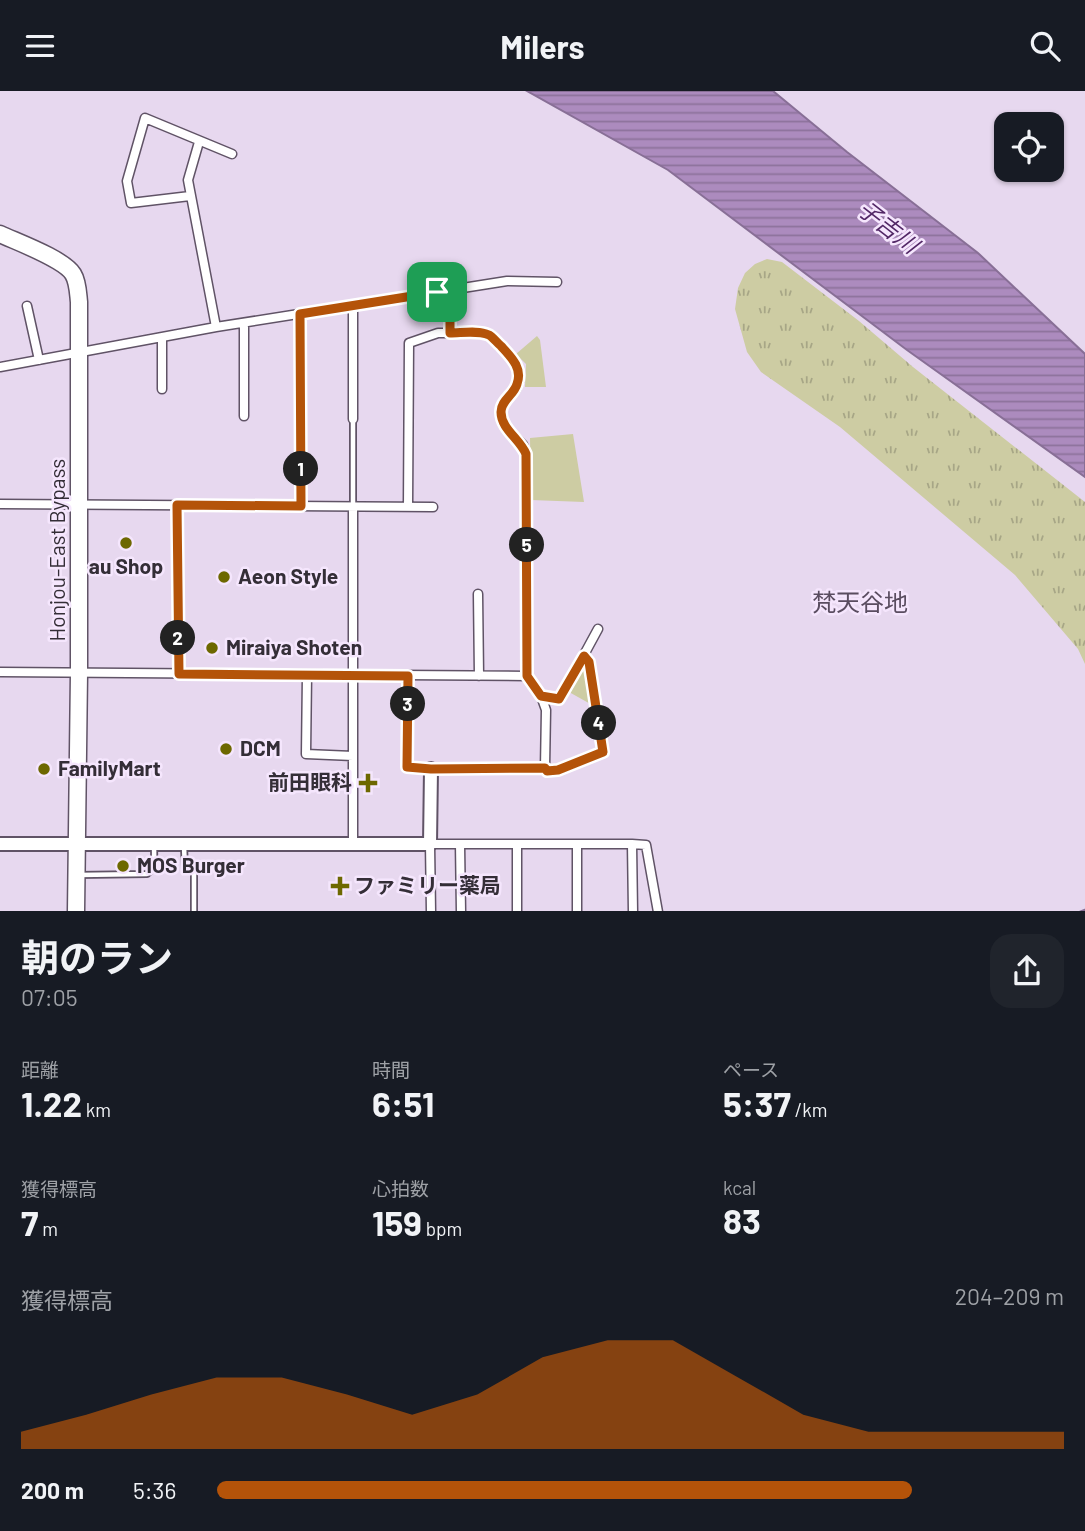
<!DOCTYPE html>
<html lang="ja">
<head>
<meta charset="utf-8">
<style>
  :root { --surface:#171b24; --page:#20242c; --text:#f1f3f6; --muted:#9ea1a6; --accent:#b45309 }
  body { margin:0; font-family:Barlow,"Noto Sans JP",sans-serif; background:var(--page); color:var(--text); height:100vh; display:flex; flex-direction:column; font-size:26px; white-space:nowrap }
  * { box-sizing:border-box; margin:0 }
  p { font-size:23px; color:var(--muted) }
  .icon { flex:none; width:38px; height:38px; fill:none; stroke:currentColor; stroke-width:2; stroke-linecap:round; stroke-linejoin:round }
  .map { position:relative; height:820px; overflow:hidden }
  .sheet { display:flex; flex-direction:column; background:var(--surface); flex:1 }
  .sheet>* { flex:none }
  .controls { position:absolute; left:994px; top:21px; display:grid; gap:14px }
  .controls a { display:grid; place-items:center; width:70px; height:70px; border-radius:14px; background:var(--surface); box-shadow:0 2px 5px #0004; font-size:35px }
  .pin { position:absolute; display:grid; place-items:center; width:60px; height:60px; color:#fff; margin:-30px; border-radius:14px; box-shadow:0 4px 10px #0006 }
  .km { position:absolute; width:35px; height:35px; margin:-18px; border-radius:50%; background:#222; color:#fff; font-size:19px; line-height:35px; text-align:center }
  .round { display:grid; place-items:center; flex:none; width:74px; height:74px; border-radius:21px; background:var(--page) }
  .summary { display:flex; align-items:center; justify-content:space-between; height:119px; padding:0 21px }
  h1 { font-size:38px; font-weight:700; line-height:52px }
  .figures { display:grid; grid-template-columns:repeat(3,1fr); gap:10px; height:119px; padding:7px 21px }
  .figures div { display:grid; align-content:center }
  .figures b { font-size:35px; font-weight:700 }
  .figures small { font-size:19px; font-weight:400 }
  .figures p { font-size:19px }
  .chart { height:196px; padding:14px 21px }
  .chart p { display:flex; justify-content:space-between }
  .chart svg { width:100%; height:126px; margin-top:7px; fill:var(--accent); opacity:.7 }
  ul { padding:0 21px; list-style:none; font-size:23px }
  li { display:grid; grid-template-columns:112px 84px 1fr; align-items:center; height:52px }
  li i { height:18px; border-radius:9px; background:var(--accent) }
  header { display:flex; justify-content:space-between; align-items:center; height:91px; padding:0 21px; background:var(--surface); font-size:32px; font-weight:700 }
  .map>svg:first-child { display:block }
  .grass { fill:url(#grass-tufts) }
  .park { fill:#cdcca3 }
  .water { fill:url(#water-rules); stroke:#886f96; stroke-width:2 }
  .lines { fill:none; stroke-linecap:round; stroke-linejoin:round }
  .stream { stroke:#886f96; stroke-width:2.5 }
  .lane-casing { stroke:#605366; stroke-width:8 }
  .street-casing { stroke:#605366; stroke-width:11 }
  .secondary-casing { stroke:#605366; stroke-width:16 }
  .highway-casing { stroke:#605366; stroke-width:19 }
  .lane { stroke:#fff; stroke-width:4.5 }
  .street { stroke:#fff; stroke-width:8 }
  .secondary { stroke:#fff; stroke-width:12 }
  .highway { stroke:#fff; stroke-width:16 }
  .route-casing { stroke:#fff; stroke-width:14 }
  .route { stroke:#b45309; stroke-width:9 }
  .poi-dot { fill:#6d6800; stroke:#f5e6fd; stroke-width:2.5 }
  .labels { text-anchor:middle; stroke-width:5; stroke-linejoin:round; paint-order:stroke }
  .street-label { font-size:21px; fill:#342e37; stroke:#f5e6fd }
  .poi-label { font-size:21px; font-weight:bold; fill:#342e37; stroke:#f5e6fd; text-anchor:start }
  .water-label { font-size:23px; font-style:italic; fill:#522766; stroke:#f5e6fd }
  .quarter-label { font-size:24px; fill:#5a4d60; stroke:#f5e6fd }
</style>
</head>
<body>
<header><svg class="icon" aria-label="menu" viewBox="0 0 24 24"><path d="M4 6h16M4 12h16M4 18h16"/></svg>Milers<svg class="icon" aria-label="search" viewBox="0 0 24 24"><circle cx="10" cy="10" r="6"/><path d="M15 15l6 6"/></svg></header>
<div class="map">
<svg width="1085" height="821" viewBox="0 0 1085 821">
  <defs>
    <pattern id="grass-tufts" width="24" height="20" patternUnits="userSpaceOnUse" patternTransform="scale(1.75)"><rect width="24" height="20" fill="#cdcca3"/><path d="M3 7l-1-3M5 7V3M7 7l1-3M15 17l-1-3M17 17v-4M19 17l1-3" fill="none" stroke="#a7a686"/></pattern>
    <pattern id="water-rules" width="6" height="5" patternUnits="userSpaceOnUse" patternTransform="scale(1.75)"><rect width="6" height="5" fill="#ac8bbe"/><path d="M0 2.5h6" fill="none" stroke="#8d729b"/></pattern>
  </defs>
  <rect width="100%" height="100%" fill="#e7d8ef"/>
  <!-- grass -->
  <path class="grass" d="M 767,168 L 782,171 L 859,230 L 913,276 L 1085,411 L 1085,573 L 1078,558 L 1015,484 L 840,336 L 761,281 L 747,261 L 735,218 L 738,197 L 745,182 L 755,173 Z"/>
  <!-- park -->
  <path class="park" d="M 537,245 L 540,249 L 546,296 L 525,296 L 526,273 L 516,263 Z
    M 573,343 L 584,411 L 531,409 L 530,347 Z
    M 587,571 L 594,615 L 569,601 Z"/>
  <!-- water -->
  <path class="water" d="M 527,0 L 773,0 L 847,61 L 978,162 L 1085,263 L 1085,386 L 907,259 L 668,79 Z"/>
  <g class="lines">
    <!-- stream -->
    <path class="stream" d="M 1080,821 L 1085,819"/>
    <!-- lane casing -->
    <g class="lane-casing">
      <path id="lane" d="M 300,329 L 301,415
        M 353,329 L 353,415
        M 177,414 L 179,582
        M 584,564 L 589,571 L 603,660
        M 184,755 L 185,779 L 194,778 L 194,821
        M 78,784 L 147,783 C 156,776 154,765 154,755"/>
    </g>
    <!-- street casing -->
    <g class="street-casing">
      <path id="street" d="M 199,51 L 188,89 L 216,236
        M 190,105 L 131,112 L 127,90 L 145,27 L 232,63
        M 450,199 L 450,242
        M 27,215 L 39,269
        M 300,223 L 300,328
        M 244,232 L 244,325
        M 162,246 L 162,298
        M 0,276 L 216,236 L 450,199 L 507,190 L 557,191
        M 353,328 L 353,214
        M 0,413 L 433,416
        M 408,416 L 409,252 L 438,242 L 481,242 L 491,244 L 515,271 L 519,281 L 519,290 L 516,298 L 503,312 L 501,319 L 502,328 L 507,338 L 523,354 L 526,363 L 527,585 L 541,605 L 546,619 L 545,677
        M 478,503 L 479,585
        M 0,581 L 527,585
        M 307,584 L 306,663 L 353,665
        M 408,585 L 407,676 L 431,678 L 545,677 L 547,680 L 558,679 L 603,661
        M 541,605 L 560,608 L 598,538
        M 353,753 L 353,416
        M 460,753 L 461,821
        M 632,753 L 633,821
        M 431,821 L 430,753 L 632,753 L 646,754 L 658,821
        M 517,821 L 517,754
        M 577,821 L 577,754"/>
    </g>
    <!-- secondary casing -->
    <g class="secondary-casing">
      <path id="secondary" d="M 0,753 L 430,753 L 431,678"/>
    </g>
    <!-- highway casing -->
    <g class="highway-casing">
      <path id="highway" d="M 0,143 C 17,151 64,168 73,183 C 78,191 78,202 79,211 L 79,582 L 76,821"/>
    </g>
    <!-- lane -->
    <use href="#lane" class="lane"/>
    <!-- street -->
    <use href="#street" class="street"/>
    <!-- secondary -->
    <use href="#secondary" class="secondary"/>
    <!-- highway -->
    <use href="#highway" class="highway"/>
  </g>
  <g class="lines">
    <!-- route casing -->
    <g class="route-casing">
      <path id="route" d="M 450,199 L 450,242 C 462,242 478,239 489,244 C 493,246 497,252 501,255 C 511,266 523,277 517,293 C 514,304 501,309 501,321 C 501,338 520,348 526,363 L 527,585 L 541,605 L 559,608 L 584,565 L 589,571 L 603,661 L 558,679 L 547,680 L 545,677 L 431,678 L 407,676 L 408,585 L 179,583 L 177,414 L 301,415 L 300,223 Z"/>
    </g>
    <!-- route -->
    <use href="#route" class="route"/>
  </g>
  <!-- markers -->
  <g class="poi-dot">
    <circle cx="126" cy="452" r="7"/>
    <circle cx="224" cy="486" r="7"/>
    <circle cx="212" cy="557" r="7"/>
    <circle cx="226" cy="658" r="7"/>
    <circle cx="44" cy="678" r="7"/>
    <path d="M364.5 681.5h7v7h7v7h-7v7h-7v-7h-7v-7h7z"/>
    <circle cx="123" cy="775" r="7"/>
    <path d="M336.5 784.5h7v7h7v7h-7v7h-7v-7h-7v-7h7z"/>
  </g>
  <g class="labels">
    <!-- street labels -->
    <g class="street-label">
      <text transform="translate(58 459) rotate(-90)" y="7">Honjou-East Bypass</text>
    </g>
    <!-- poi labels -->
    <g class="poi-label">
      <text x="126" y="483" text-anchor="middle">au Shop</text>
      <text x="238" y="493">Aeon Style</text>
      <text x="226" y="564">Miraiya Shoten</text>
      <text x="240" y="665">DCM</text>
      <text x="58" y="685">FamilyMart</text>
      <text x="352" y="699" text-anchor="end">前田眼科</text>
      <text x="137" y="782">MOS Burger</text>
      <text x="354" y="802">ファミリー薬局</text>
    </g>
    <!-- water labels -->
    <g class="water-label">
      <text transform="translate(888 136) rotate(38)" y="8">子吉川</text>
    </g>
    <!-- quarter labels -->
    <g class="quarter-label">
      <text x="860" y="520">梵天谷地</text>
    </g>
  </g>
</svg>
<div class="controls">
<a><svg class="icon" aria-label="locate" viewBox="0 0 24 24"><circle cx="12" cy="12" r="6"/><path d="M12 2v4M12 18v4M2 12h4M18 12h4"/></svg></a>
</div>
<div class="pin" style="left:437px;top:201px;background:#1e9e55"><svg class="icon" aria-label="arrive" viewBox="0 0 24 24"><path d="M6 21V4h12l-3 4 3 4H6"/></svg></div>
<b class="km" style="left:301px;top:378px">1</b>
<b class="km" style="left:178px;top:547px">2</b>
<b class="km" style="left:408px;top:613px">3</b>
<b class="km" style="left:599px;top:632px">4</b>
<b class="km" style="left:527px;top:454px">5</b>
</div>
<section class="sheet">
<div class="summary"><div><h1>朝のラン</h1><p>07:05</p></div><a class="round"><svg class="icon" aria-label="share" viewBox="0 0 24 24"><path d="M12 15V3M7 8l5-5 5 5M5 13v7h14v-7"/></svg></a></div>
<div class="figures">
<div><p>距離</p><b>1.22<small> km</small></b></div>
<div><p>時間</p><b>6:51</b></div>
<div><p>ペース</p><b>5:37<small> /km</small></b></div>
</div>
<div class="figures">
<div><p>獲得標高</p><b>7<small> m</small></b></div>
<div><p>心拍数</p><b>159<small> bpm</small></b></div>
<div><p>kcal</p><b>83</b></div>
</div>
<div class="chart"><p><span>獲得標高</span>204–209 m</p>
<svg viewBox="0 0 160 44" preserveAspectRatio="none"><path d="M0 44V38L10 32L20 25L30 19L40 19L50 25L60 32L70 25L80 12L90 6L100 6L110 19L120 32L130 38L140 38L150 38L160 38V44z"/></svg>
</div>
<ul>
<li><b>200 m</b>5:36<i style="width:82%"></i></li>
</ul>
</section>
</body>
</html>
